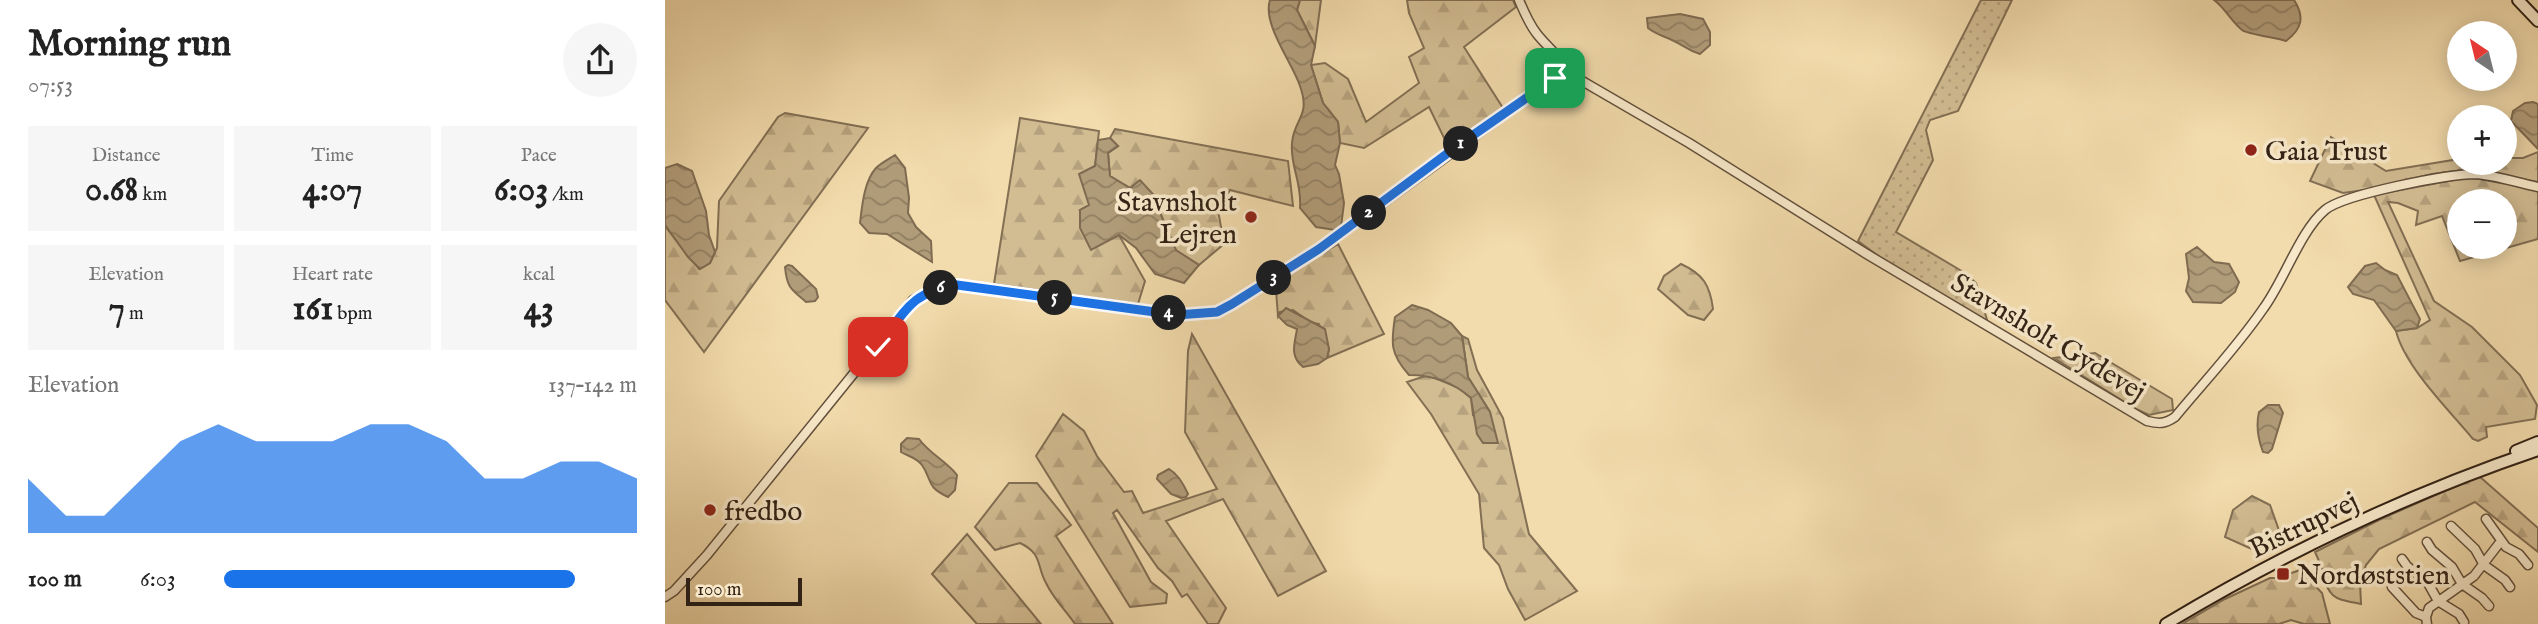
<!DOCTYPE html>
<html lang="en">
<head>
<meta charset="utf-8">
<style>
  :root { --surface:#fff; --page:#f6f6f6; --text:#222; --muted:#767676; --accent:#1a73e8 }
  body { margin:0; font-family:"IM FELL English",serif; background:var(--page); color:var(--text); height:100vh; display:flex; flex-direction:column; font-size:26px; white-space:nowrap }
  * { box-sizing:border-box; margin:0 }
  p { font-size:23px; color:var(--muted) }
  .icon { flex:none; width:38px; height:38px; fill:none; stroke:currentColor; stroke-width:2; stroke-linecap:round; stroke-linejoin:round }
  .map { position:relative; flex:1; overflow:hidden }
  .sheet { display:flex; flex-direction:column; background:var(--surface); width:665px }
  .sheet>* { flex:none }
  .needle { width:46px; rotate:325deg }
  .fabs { position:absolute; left:1782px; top:21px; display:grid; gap:14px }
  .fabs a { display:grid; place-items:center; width:70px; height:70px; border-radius:50%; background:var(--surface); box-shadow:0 4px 18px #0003; font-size:35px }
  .scale { position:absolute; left:21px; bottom:18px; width:116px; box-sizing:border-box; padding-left:7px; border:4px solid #332216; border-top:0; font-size:19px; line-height:24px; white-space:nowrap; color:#332216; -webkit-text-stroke:5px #f7e8c9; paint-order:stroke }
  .pin { position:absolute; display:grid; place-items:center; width:60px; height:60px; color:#fff; margin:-30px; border-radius:14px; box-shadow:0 4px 10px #0006 }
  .km { position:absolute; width:35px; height:35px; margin:-18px; border-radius:50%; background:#222; color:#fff; font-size:19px; line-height:35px; text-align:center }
  .round { display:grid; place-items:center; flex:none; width:74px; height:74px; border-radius:37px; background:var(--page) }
  .summary { display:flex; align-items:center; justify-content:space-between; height:119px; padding:0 28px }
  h1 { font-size:38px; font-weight:800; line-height:52px }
  .figures { display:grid; grid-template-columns:repeat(3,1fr); gap:10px; height:119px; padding:7px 28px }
  .figures div { display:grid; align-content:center; border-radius:0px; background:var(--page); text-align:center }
  .figures b { font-size:35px; font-weight:800 }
  .figures small { font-size:19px; font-weight:400 }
  .figures p { font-size:19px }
  .chart { height:196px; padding:14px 28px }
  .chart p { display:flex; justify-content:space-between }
  .chart svg { width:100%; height:126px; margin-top:7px; fill:var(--accent); opacity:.7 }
  ul { padding:0 28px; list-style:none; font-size:23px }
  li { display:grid; grid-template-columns:112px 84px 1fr; align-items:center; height:52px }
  li i { height:18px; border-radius:9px; background:var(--accent) }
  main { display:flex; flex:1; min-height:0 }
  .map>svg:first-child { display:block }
  .grass { fill:url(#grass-dots); stroke:#826f54; stroke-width:2 }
  .forest { fill:url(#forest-firs); stroke:#826f54; stroke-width:2; fill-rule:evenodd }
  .water { fill:url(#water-waves); stroke:#7f6b51; stroke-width:2 }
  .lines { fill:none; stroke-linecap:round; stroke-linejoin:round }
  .street-casing { stroke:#63503c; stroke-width:11 }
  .secondary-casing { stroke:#332216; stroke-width:14 }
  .street { stroke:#f7e8c9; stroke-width:8 }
  .secondary { stroke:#f7e8c9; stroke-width:10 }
  .route-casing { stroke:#fff; stroke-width:14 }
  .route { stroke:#1a73e8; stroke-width:9 }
  .poi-dot { fill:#8f2418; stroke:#f7e8c9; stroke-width:2.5 }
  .labels { text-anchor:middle; stroke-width:7; stroke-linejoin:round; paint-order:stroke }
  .poi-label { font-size:28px; fill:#332216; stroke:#f7e8c9; text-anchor:start }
  .street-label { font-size:28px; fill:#332216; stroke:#f7e8c9 }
</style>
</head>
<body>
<main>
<section class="sheet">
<div class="summary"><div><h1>Morning run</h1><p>07:53</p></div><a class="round"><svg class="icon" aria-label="share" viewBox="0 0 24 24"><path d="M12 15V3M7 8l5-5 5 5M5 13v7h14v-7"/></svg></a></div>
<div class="figures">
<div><p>Distance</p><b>0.68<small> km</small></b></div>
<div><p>Time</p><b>4:07</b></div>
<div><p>Pace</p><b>6:03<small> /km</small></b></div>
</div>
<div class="figures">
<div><p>Elevation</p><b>7<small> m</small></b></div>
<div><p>Heart rate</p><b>161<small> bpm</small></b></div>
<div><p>kcal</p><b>43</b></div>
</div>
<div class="chart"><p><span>Elevation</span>137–142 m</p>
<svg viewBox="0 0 160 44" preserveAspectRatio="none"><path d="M0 44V25L10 38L20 38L30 25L40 12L50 6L60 12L70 12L80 12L90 6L100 6L110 12L120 25L130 25L140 19L150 19L160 25V44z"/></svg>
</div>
<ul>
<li><b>100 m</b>6:03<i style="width:85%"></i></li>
</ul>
</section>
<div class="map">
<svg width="1873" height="624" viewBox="0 0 1873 624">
  <defs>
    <pattern id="grass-dots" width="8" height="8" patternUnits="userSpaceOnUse" patternTransform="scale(1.75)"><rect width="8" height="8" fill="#d2bc92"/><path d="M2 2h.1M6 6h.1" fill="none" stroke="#b5a17d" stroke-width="1.8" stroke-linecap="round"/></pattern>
    <pattern id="forest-firs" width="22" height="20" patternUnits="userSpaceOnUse" patternTransform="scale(1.75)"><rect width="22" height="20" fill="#d2bc92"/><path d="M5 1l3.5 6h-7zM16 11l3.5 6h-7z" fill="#b5a17d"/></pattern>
    <pattern id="water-waves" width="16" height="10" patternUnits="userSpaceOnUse" patternTransform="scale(1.75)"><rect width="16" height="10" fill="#b19c79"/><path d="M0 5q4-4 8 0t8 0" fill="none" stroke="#917f62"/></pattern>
  </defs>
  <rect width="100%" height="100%" fill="#f2dbac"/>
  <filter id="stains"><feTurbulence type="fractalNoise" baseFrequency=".00286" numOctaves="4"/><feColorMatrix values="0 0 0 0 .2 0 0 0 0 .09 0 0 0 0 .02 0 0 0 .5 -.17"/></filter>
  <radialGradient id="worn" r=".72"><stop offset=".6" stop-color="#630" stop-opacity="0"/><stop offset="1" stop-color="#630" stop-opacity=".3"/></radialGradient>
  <!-- grass -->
  <path class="grass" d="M 1316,0 L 1347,0 L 1293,111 L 1265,120 L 1261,130 L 1268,160 L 1231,232 L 1300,273 L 1311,283 L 1323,323 L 1220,261 L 1193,241 Z"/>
  <!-- forest -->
  <path class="forest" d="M 635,0 L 656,0 L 650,46 L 632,10 Z
    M 742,0 L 848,0 L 851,7 L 799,47 L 838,108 L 783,146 L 764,107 L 699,148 L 675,143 L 673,122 L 658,103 L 646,65 L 660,63 L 683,79 L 701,122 L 754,83 L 744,57 L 759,48 L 744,13 Z
    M 120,113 L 203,128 L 39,352 L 0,300 L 0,226 L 34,269 L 45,263 L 52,248 L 54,201 L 113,117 Z
    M 355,118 L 434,131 L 430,166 L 415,174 L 424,198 L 424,205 L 415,210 L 454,235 L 480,281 L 473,304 L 329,284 Z
    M 450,129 L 623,161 L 628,206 L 565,190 L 553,210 L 559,244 L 534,265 L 511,251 L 496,215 L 496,203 L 474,181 L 465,188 L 445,176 L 443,153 L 453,146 L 445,138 Z
    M 1666,137 L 1721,171 L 1794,159 L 1794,163 L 1839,163 L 1839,158 L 1858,158 L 1873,152 L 1873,182 L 1806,169 L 1767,174 L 1706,189 L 1678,193 L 1645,181 Z
    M 1804,177 L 1873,190 L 1873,239 L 1795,261 L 1777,216 L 1751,225 L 1753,211 L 1733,203 L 1723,202 L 1769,301 L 1807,327 L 1855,375 L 1872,405 L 1870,419 L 1821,427 L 1822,437 L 1813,441 L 1808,439 C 1784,410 1740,367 1731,331 L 1752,328 L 1765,320 L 1709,195 ZM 1794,201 L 1839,201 L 1839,247 L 1794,247 Z
    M 673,244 L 719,334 L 662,358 L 664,349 L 654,324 L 645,322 L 628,310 L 615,312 L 613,316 L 611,290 L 604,286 Z
    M 1016,264 C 1038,274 1045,285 1048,309 L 1039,320 L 1023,315 L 993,289 L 999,276 Z
    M 527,334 L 661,571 L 613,596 L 558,499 L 501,521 L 561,608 L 553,624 L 543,624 L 522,594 L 517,597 L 507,581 L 493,568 L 452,510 L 448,513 L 486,582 L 502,594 L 501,603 L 465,607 L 371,456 L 398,414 L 419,431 L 432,456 L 459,492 L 467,491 L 478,513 L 552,489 L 520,432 L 523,351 Z
    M 797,336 L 803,339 L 812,370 L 838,418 L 864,534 L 912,591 L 860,620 L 843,589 L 834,565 L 819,548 L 814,494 L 766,414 L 742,382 L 763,375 L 794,388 L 806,398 L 808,415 L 825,412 L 803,377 Z
    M 1430,353 L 1507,399 L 1508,410 L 1484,415 L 1471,409 L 1389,358 Z
    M 1814,476 L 1873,528 L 1873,552 L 1810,502 L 1714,549 L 1701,565 L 1695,583 L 1696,604 C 1667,598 1667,600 1655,571 L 1658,570 L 1650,552 L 1718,518 Z
    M 344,483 L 372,483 L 406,525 L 391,536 L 448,624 L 410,624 C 401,611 388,598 381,583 C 371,565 378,554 355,543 L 330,550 L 310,527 Z
    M 1587,496 L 1605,505 L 1616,536 L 1610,546 L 1591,551 L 1560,537 L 1568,510 Z
    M 302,534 L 376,624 L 312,624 L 267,574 Z
    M 1635,570 L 1657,593 L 1665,624 L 1639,624 L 1626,620 L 1614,624 L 1517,624 L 1560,599 L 1605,578 L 1612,578 Z"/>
  <!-- water -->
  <path class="water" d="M 605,0 L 635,0 L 632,10 L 650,46 L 646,65 L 658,103 L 673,122 L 675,143 L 670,165 L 674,174 L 679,203 L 676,227 L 670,230 L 651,227 L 635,208 C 637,181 625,167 627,143 C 629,118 646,117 635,86 C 627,62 597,24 605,0 Z
    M 1549,0 L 1629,0 C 1640,17 1637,29 1621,41 C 1612,38 1582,34 1577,30 C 1566,21 1560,8 1549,0 Z
    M 1015,14 L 1038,19 L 1045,32 L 1045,45 L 1035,54 C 1022,50 1020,46 1009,41 C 999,36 992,35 983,28 L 982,18 Z
    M 1868,102 L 1873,104 L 1873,149 L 1846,121 L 1848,111 L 1860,103 Z
    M 445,138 L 453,146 L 443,153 L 445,176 L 465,188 L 475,180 L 496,203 L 496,215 L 511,250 L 534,265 L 519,283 L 490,274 L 471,248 L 454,235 L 426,250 L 415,228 L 415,210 L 424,205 L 414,174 L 430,166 L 433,140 Z
    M 230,155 L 240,168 L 244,198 L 243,213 L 251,227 L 266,241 L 267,262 L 222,234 L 204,233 L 195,223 C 197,207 199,181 211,168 C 216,163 224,159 230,155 Z
    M 12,164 L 27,171 L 41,211 L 44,235 L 50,252 L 45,263 L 35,269 L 23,257 L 0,225 L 0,168 Z
    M 1532,247 L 1549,262 L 1564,264 L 1574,282 L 1570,292 L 1556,303 L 1528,302 L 1521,291 L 1524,278 L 1521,254 Z
    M 1711,263 L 1720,270 L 1732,275 L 1755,319 L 1752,328 L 1731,331 L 1709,300 L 1688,294 L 1683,287 L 1700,266 Z
    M 123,265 L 127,266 L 151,289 L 153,297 L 150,301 L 141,302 C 126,289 122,288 120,267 Z
    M 747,305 L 763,310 L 786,323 L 797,336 L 803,377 L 825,412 L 833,443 L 818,443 L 812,434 L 806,398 C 788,382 768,375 744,375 C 725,354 726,343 730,317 Z
    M 621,308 L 660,329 L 664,349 L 662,358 L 653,364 L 638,367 C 624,356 630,343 632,329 L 622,325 L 613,316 Z
    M 1603,405 L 1614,405 L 1618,413 L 1607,449 L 1603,453 L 1598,452 C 1593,439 1591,425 1594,412 Z
    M 242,438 L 254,439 C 265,454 281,461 292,475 L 290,490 L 283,497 C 260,486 268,481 257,465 C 252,458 243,456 236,452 L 236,444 Z
    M 504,469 C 513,474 519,485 523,494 L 521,497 L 516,498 L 506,494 L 492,479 L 493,475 Z"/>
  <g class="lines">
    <!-- street casing -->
    <g class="street-casing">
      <path id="street" d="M 854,0 C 859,12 864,24 872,34 C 883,48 897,57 901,74
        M 1821,519 L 1841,547 L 1854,554 L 1863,565
        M 1786,526 L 1810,549 L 1819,565 L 1840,580 L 1845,587
        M 1762,542 L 1767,550 L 1787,567 L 1797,584 L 1817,598 L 1824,606
        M 1737,559 L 1742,566 L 1763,583 L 1773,601 L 1794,614 L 1799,622
        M 1727,587 L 1751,613 L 1761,617
        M 0,597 L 9,591 L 42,555 L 248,300 L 268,289 L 292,285 L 512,315 L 552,312 L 567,305 L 655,249 L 878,86 L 901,74 L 912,78 L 1024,143 L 1200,253 L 1482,421 C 1494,424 1500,424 1510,417 C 1539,382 1572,347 1598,309 C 1619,281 1635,231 1660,210 C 1679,194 1784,174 1810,174 C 1830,175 1853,183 1873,187
        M 1762,624 L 1761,617 L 1764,608 L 1809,576 L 1836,541"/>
    </g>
    <!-- secondary casing -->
    <g class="secondary-casing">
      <path id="secondary" d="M 1853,0 L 1873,21
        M 1851,451 L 1873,442
        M 1501,624 C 1619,553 1743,494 1873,450"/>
    </g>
    <!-- street -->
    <use href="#street" class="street"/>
    <!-- secondary -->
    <use href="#secondary" class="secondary"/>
  </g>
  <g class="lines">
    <!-- route casing -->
    <g class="route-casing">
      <path id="route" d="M 213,347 C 240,312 245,292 292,285 L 512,315 L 552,312 L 567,304 L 654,249 L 791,147 L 890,78"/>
    </g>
    <!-- route -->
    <use href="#route" class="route"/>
  </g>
  <!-- markers -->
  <g class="poi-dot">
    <circle cx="1586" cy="150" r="7"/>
    <circle cx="586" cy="217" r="7"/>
    <circle cx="45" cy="510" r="7"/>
    <rect x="1611" y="567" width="14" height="14" rx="3.5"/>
  </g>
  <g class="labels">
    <!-- poi labels -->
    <g class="poi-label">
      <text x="1600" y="160">Gaia Trust</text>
      <text x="572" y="211" text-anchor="end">Stavnsholt<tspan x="572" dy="32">Lejren</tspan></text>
      <text x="59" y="520">fredbo</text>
      <text x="1632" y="584">Nordøststien</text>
    </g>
    <!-- street labels -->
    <g class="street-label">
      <text transform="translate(1384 336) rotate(31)" y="10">Stavnsholt Gydevej</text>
      <text transform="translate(1638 524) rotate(-26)" y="10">Bistrupvej</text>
    </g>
  </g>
  <rect width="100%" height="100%" filter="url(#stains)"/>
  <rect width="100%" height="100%" fill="url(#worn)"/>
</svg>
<div class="fabs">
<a><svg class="needle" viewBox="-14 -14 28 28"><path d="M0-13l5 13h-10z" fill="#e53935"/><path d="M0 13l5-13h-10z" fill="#767676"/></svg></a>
<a>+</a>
<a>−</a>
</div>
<div class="scale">100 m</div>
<div class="pin" style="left:890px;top:78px;background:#1e9e55"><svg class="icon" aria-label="arrive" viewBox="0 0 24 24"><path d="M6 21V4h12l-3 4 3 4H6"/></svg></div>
<div class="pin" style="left:213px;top:347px;background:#d93025"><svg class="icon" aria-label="check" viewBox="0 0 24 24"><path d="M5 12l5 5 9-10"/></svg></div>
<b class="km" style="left:796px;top:144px">1</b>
<b class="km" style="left:704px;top:213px">2</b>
<b class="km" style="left:609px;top:278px">3</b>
<b class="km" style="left:504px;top:313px">4</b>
<b class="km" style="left:390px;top:298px">5</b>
<b class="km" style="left:276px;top:288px">6</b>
</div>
</main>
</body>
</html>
